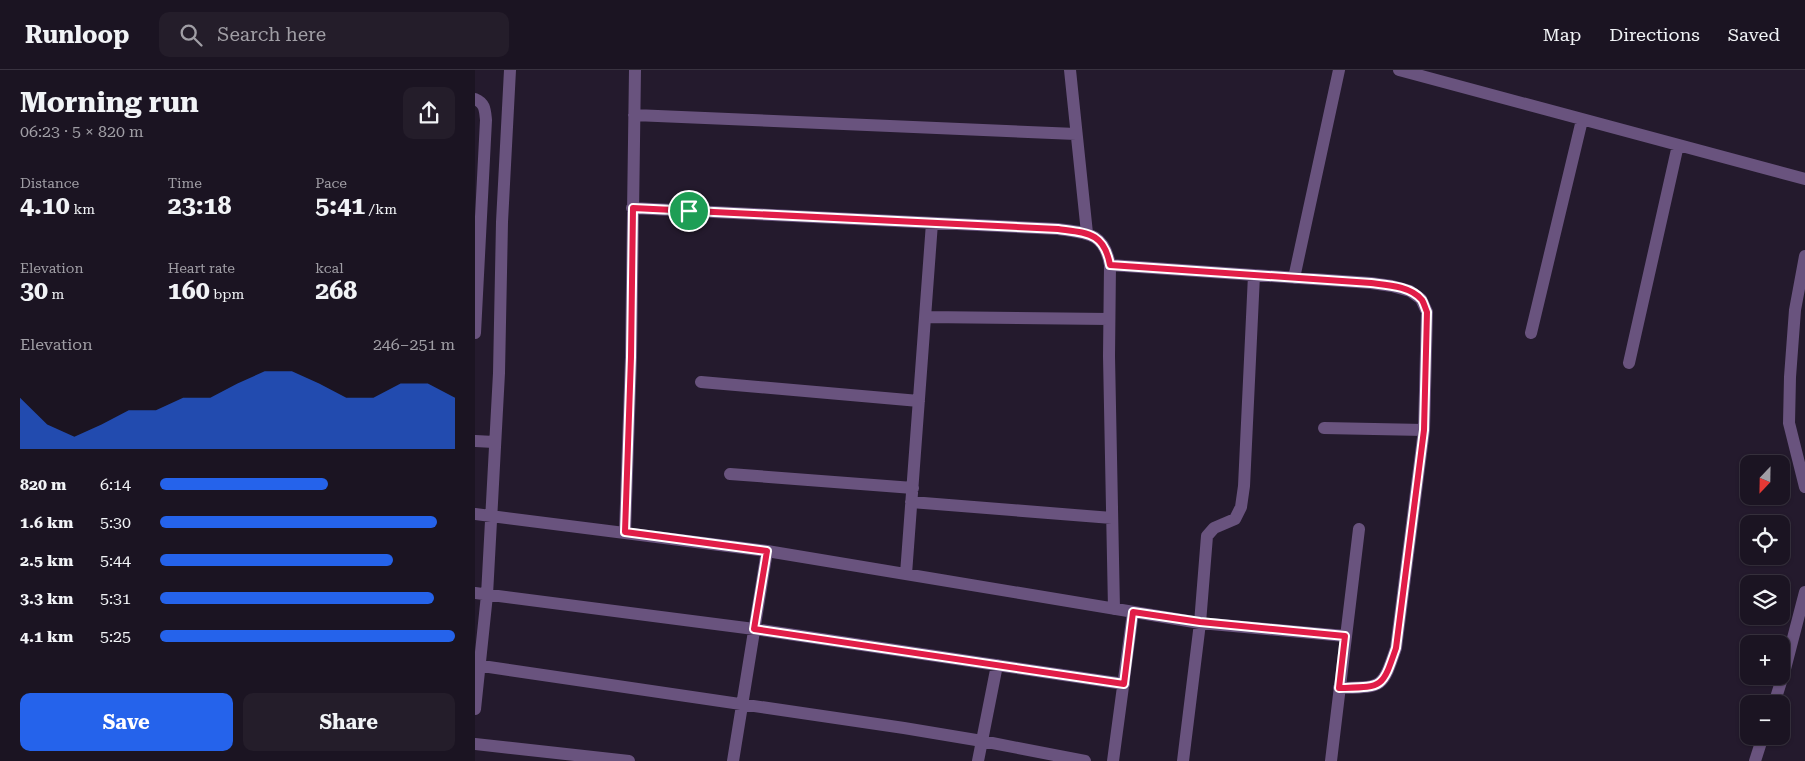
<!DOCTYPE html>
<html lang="en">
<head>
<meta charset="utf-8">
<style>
  :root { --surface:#1b1422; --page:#241d2a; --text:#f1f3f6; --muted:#a09ea5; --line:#393340; --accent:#2563eb }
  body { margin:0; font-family:"Roboto Serif",serif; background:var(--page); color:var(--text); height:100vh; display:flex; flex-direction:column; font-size:19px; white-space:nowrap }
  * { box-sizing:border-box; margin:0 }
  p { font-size:16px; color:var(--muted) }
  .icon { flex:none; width:28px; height:28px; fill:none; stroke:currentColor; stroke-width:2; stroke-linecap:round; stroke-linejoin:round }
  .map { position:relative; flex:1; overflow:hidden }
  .panel { display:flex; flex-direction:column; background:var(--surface); width:475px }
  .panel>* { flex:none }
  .needle { width:32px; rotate:202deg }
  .buttons { position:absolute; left:1265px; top:385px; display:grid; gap:10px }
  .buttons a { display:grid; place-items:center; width:50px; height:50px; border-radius:10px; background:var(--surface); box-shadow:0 1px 4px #0004,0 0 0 1px var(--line); font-size:25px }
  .pin { position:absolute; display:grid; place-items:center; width:42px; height:42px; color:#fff; margin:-21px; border:2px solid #fff; border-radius:50%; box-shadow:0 1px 5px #0007 }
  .round { display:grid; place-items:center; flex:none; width:52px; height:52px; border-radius:10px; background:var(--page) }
  .summary { display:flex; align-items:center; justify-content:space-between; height:85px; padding:0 20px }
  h1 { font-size:28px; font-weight:700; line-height:38px }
  .figures { display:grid; grid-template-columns:repeat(3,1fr); gap:8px; height:85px; padding:5px 20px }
  .figures div { display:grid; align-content:center }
  .figures b { font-size:25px; font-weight:700 }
  .figures small { font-size:14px; font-weight:400 }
  .figures p { font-size:14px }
  .chart { height:140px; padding:10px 20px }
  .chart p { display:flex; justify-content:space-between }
  .chart svg { width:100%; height:90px; margin-top:5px; fill:var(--accent); opacity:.7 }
  .action { display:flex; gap:10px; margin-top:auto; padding:10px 20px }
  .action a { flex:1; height:58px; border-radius:10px; background:var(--accent); color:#fff; font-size:20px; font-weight:700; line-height:58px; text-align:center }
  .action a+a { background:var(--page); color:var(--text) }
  ul { padding:0 20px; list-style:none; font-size:16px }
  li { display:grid; grid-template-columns:80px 60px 1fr; align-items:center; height:38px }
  li i { height:12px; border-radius:6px; background:var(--accent) }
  header { display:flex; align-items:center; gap:30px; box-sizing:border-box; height:70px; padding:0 25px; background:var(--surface); border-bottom:1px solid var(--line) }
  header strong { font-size:24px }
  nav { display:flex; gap:28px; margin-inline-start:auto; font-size:18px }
  .search { width:350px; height:45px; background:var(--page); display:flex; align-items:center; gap:12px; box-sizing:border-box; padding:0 18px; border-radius:10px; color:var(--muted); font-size:19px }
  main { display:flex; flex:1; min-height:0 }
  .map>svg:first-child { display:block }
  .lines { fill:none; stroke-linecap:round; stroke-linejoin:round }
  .minor { stroke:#69537e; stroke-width:12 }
  .route-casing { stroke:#fff; stroke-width:10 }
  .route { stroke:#e11d48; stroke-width:6 }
</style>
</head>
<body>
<header>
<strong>Runloop</strong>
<div class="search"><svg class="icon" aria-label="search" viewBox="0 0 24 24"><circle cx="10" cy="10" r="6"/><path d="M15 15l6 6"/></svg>Search here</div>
<nav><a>Map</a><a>Directions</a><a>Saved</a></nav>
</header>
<main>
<section class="panel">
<div class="summary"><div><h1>Morning run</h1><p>06:23 · 5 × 820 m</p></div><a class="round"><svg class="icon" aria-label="share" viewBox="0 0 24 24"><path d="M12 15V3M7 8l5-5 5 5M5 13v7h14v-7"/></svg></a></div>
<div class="figures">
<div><p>Distance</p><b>4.10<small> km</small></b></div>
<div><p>Time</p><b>23:18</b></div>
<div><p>Pace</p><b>5:41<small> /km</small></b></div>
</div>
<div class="figures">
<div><p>Elevation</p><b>30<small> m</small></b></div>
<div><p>Heart rate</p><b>160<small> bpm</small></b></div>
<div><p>kcal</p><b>268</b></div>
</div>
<div class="chart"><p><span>Elevation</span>246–251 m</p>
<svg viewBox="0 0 160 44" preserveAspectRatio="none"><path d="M0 44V19L10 32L20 38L30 32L40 25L50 25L60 19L70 19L80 12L90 6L100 6L110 12L120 19L130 19L140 12L150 12L160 19V44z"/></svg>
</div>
<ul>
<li><b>820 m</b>6:14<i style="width:57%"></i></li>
<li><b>1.6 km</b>5:30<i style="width:94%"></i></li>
<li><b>2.5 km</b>5:44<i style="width:79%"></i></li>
<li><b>3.3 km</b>5:31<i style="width:93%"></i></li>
<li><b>4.1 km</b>5:25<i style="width:100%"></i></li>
</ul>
<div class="action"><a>Save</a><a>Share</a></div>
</section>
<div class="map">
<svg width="1330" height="691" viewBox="0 0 1330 691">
  <rect width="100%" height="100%" fill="#241a2d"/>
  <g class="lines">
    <!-- minor -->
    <path class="minor" d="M 595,0 L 612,163
      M 924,0 L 1330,109
      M 0,29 C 10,33 10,40 11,50 L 0,263
      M 159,45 L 601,64
      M 157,138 L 583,159 C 612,163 629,162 635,195 L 634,286 L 639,539
      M 1330,186 L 1320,240 L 1315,307 L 1314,353 L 1330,417
      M 635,195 L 896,213 L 917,216 L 935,221 L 946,229 L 952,242 L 949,360 L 921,578 C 907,619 908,617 864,618
      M 819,208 L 864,0
      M 450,247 L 634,249
      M 1056,263 L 1107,50
      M 1154,293 L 1203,75
      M 226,312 L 444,331
      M 849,358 L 949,360
      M 0,371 L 19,372
      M 255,404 L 438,418
      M 436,432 L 637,448
      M 0,444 L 292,481 L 725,553 L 870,566
      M 150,462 L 156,287 L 160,0
      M 431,504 L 457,153
      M 0,523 L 279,559 L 649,614
      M 0,595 L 429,658 L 507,671 L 610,691
      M 1299,634 L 1310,599 L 1330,522
      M 0,639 L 12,525 L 24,303 L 27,152 L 35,0
      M 0,674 L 154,691
      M 258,691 L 292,481
      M 503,691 L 522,595
      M 638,691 L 658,542
      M 708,691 L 725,553 L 732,466 L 739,458 L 760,449 L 766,437 L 769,416 L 779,205
      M 856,691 L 884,459
      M 1280,691 L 1288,666"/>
  </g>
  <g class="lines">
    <!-- route casing -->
    <g class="route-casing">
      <path id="route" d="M 158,138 L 583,159 C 612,163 629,162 635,195 L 896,213 C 912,215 936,216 947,230 C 949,233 950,238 952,242 L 949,360 L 921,578 C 907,619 908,617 864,618 L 870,566 L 725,552 L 658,542 L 649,614 L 279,559 L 292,481 L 150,462 L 156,287 Z"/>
    </g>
    <!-- route -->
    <use href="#route" class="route"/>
  </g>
</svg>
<div class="buttons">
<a><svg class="needle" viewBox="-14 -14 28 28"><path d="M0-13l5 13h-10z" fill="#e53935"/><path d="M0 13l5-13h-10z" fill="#a09ea5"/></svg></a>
<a><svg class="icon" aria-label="locate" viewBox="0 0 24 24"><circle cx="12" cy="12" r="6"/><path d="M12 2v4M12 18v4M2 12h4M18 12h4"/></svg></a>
<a><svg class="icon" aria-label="layers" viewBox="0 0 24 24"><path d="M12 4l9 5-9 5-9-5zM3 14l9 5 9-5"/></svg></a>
<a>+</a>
<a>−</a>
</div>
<div class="pin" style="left:214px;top:141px;background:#1e9e55"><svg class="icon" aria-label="arrive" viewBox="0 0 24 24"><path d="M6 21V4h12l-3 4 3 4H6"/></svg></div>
</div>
</main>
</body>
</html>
